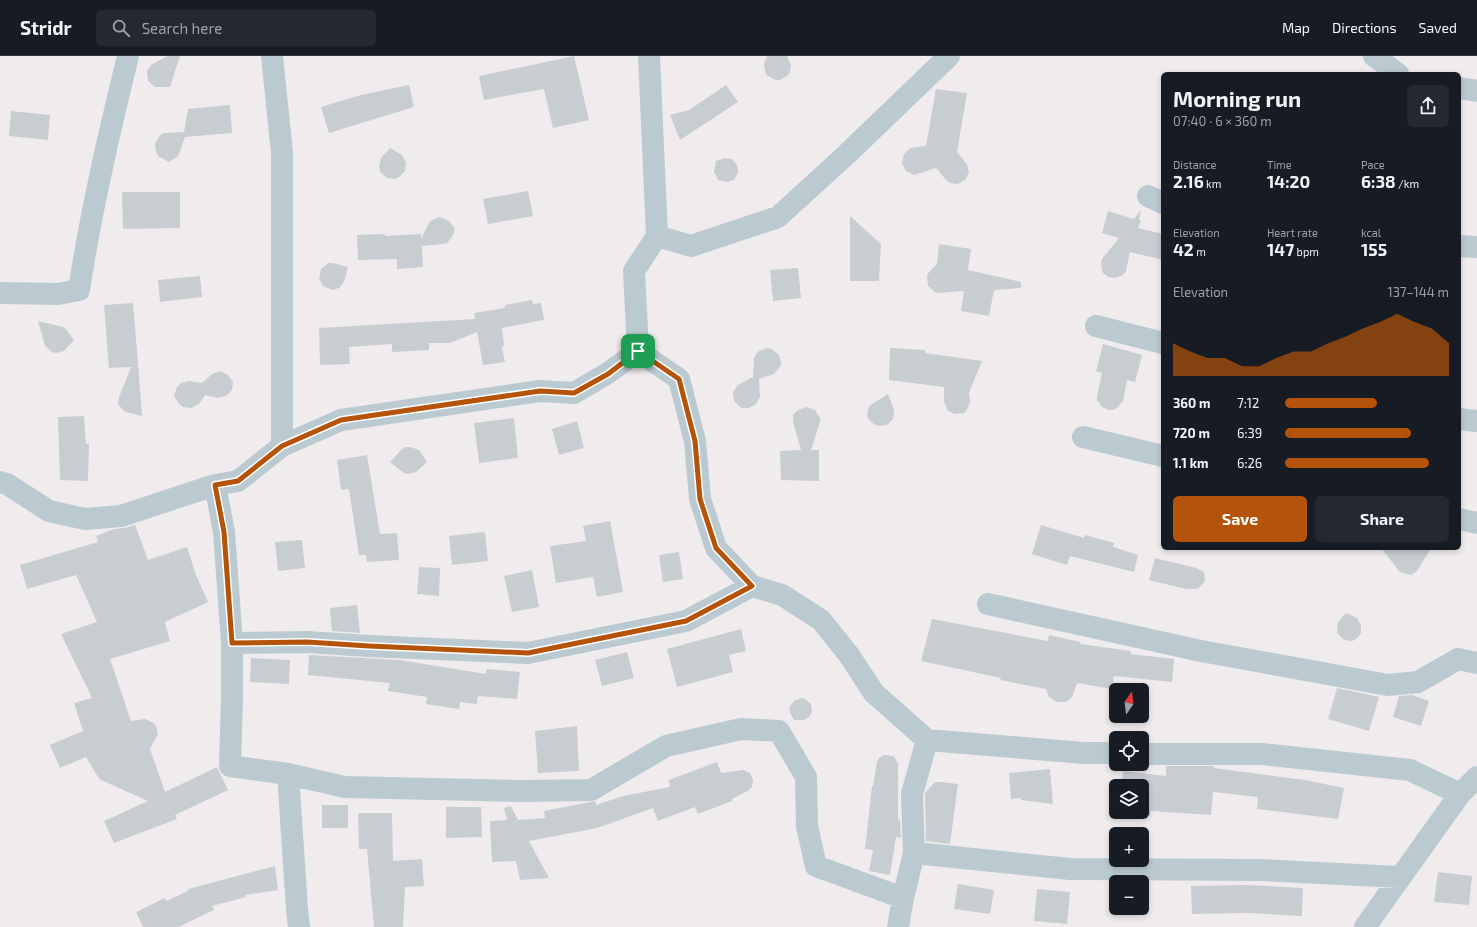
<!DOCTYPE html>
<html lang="en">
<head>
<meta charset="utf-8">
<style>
  :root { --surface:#171b24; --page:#242831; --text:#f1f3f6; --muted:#9ea1a6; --line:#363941; --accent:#b45309 }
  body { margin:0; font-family:"Exo 2",sans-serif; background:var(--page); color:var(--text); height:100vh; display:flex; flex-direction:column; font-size:15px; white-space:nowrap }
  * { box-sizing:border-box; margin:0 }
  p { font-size:13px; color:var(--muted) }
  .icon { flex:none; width:22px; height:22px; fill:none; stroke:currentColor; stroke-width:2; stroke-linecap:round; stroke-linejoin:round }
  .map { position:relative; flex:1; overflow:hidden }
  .details { position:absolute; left:1161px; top:16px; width:300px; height:478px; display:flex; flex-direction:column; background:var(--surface); border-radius:6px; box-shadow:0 2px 6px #0003 }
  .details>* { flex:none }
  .needle { width:26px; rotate:14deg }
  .controls { position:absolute; left:1109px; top:627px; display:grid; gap:8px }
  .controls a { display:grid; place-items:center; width:40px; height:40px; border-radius:6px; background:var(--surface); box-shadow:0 2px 6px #0003; font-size:20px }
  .pin { position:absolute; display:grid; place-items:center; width:34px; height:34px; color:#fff; margin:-17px; border-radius:8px; box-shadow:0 2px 6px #0006 }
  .round { display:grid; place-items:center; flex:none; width:42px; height:42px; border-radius:6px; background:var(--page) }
  .overview { display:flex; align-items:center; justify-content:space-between; height:68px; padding:0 12px }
  h1 { font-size:22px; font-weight:700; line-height:30px }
  .figures { display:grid; grid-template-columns:repeat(3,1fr); gap:6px; height:68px; padding:4px 12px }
  .figures div { display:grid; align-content:center }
  .figures b { font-size:17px; font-weight:700 }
  .figures small { font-size:11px; font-weight:400 }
  .figures p { font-size:11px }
  .chart { height:112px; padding:8px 12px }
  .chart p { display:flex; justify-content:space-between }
  .chart svg { width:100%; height:72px; margin-top:4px; fill:var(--accent); opacity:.7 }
  .action { display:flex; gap:8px; margin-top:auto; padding:8px 12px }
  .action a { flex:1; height:46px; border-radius:6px; background:var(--accent); color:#fff; font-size:16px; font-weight:700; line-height:46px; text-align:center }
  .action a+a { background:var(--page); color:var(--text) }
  ul { padding:0 12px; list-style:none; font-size:13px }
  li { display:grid; grid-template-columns:64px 48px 1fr; align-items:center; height:30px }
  li i { height:10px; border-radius:5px; background:var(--accent) }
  header { display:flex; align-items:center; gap:24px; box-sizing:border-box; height:56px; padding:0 20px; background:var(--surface); border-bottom:1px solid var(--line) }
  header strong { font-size:19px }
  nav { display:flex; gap:22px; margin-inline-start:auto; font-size:14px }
  .search { width:280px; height:36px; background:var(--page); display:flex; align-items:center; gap:10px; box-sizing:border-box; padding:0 14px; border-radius:6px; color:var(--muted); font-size:15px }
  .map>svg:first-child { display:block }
  .building { fill:#c8cdd2 }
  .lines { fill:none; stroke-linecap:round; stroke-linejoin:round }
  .minor { stroke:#bbcad1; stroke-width:22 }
  .route-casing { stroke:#fff; stroke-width:8 }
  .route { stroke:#b45309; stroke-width:5 }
</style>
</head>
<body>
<header>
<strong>Stridr</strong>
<div class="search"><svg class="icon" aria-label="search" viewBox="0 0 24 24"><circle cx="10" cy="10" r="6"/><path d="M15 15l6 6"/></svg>Search here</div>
<nav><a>Map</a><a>Directions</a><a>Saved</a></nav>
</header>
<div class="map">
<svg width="1477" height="871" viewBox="0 0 1477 871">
  <rect width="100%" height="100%" fill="#f0eced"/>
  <!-- building -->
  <path class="building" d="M 168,0 L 180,0 L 170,31 L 155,31 L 148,25 L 147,15 L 152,8 Z
    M 574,0 L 589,64 L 553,72 L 544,33 L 484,44 L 479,20 Z
    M 767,0 L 787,0 L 791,9 L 790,17 L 787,20 L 780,24 L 776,24 L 766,19 L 764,8 Z
    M 409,29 L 414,51 L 329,77 L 321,51 L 361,39 Z
    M 726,29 L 738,46 L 680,84 L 670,59 L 689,54 Z
    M 936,33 L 967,37 L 957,96 L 967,108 L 969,116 L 965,124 L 958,128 L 950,127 L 946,124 L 936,112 L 914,119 L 906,115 L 902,107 L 904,98 L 907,95 L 911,92 L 926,90 Z
    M 230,49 L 232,77 L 185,81 L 178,100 L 169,106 L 158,100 L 156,96 L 155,87 L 160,79 L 164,77 L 184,76 L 188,53 Z
    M 11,55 L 50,59 L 48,84 L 9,80 Z
    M 390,92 L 402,99 L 406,107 L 405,115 L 399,121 L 395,123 L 387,122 L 380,116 L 379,111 L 381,102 Z
    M 725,102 L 732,103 L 737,109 L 738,113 L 738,117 L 734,124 L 726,126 L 718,124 L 714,116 L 716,105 Z
    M 528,135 L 533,160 L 488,168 L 483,143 Z
    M 122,136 L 180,136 L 180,172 L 123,173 Z
    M 1141,154 L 1139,164 L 1141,165 L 1138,172 L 1163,178 L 1163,204 L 1130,196 L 1126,215 L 1123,219 L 1116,222 L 1108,221 L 1102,216 L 1101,207 L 1102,203 L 1119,182 L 1102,177 L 1108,155 L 1134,163 Z
    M 850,160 L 881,188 L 879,225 L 850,225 Z
    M 440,161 L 449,165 L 455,173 L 452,181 L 447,187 L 443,188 L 422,190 L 423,211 L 397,213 L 397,203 L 358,204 L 357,179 L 385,178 L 385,180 L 421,178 L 421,183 L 429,167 L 432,164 Z
    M 939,188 L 971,193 L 968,214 L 1021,226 L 1021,232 L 994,234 L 989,260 L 961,255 L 964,235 L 939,237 L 935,236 L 928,230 L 927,220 L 929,216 L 937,208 Z
    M 328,207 L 333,207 L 348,211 L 344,226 L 339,232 L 333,234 L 323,230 L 319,222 L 321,213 Z
    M 798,212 L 801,242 L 773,245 L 770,214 Z
    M 200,220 L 202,241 L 160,246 L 158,224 Z
    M 532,244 L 533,248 L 541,247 L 544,264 L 502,272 L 504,290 L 502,291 L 505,306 L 483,309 L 477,276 L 450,287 L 429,287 L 429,294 L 392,296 L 392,288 L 349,291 L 350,308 L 320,309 L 319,272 L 475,263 L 474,257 L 505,252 L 505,249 Z
    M 133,247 L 137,295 L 142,360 L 126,356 L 123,354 L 118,348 L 119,341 L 131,311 L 109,312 L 104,249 Z
    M 38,265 L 63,271 L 66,273 L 74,284 L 64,295 L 56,297 L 52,296 L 45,290 Z
    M 1103,288 L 1142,299 L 1135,326 L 1127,324 L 1123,345 L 1117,352 L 1113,354 L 1109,354 L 1102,351 L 1097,344 L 1097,340 L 1102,317 L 1096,315 Z
    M 768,292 L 772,293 L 779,299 L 781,307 L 780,311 L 774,318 L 759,323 L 760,341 L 756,348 L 749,352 L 741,352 L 734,345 L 733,336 L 738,329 L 753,321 L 754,303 L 756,298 L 759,295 Z
    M 890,292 L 925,294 L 925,297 L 982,305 L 969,337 L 970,346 L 967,354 L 964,357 L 955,358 L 948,355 L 944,346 L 944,331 L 889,324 Z
    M 220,315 L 228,319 L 233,326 L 232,334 L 226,340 L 218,342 L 205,339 L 199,348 L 191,352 L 183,351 L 179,348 L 174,340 L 177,331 L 181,327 L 189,325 L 202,327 L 212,318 Z
    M 888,338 L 894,354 L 893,363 L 887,369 L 879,370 L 875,369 L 868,363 L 867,358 L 869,350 Z
    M 807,351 L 815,354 L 820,362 L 820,366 L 811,394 L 819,394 L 819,425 L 781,424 L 780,395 L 801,394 L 793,366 L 793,359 L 798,354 Z
    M 84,360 L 86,388 L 89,388 L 88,425 L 60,424 L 58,361 Z
    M 514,362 L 518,402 L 479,407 L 474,367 Z
    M 577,365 L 584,392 L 559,399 L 552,373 Z
    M 406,391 L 410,391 L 419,394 L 427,406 L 416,416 L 408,418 L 404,417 L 390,406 L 401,394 Z
    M 367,399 L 380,478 L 397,477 L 399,504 L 367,506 L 366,499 L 359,499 L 349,433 L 341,434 L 337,404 Z
    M 610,465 L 623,536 L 597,541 L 593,521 L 556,527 L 550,490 L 586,485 L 583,470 Z
    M 135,469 L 148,504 L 187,491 L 196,519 L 208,546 L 165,566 L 170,585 L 110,603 L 131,665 L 145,663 L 153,667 L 156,670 L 158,678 L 150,693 L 165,736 L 217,711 L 228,734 L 175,759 L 177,763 L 114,787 L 104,765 L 148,745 L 101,724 L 98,721 L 86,701 L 60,712 L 50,689 L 83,675 L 74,647 L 92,642 L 61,578 L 97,566 L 76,519 L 27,533 L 20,509 L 98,486 L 96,480 L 114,473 L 125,472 Z
    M 1041,469 L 1084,482 L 1085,479 L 1114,487 L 1113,491 L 1138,499 L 1134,516 L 1070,500 L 1067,509 L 1032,498 Z
    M 485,476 L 488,505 L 452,509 L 449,480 Z
    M 302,484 L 305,512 L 278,515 L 275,486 Z
    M 1381,492 L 1431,492 L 1417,515 L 1411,519 L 1400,516 Z
    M 679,496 L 683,523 L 663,526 L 659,499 Z
    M 1155,502 L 1196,512 L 1204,516 L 1205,525 L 1199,532 L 1195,533 L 1186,533 L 1149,524 Z
    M 419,511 L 440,512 L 439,540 L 417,538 Z
    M 532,514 L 539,551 L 512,556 L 504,520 Z
    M 357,549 L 360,577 L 332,575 L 330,552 Z
    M 1346,557 L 1357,562 L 1361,569 L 1361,577 L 1356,583 L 1352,585 L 1344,584 L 1338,578 L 1337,574 L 1338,566 Z
    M 932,563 L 1048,585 L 1049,579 L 1080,586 L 1080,588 L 1131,595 L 1130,598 L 1174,603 L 1172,626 L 1114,620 L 1112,633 L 1077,627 L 1072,641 L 1069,644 L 1065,646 L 1056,646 L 1049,641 L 1046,633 L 1000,624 L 1001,622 L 921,605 Z
    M 741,573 L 746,595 L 729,599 L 733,616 L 677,631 L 667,593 Z
    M 627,596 L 634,622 L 602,630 L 595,604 Z
    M 309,599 L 399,604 L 486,618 L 486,613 L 520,616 L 517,643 L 478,640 L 477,648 L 460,646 L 459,653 L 426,648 L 427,641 L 388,635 L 390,627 L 308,619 Z
    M 251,602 L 290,604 L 289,628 L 250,626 Z
    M 1337,632 L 1379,641 L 1369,675 L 1328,663 Z
    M 1412,639 L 1429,645 L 1421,670 L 1393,661 L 1399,640 Z
    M 801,642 L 805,643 L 811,648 L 812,656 L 810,660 L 804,664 L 794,664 L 790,657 L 789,652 L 794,645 Z
    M 577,670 L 579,715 L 538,717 L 535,675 Z
    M 884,699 L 894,700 L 898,708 L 898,765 L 900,763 L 901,782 L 896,781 L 890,819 L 869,815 L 873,794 L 865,793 L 872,730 L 873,730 L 877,706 L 879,702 Z
    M 717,706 L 721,717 L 743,714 L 750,717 L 753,724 L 752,731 L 749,734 L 732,743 L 732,745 L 698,758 L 695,751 L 658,765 L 653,752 L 597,772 L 529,785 L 549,822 L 520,824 L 516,805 L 492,806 L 490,765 L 507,764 L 504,752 L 511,750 L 518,764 L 545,762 L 544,755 L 596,745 L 596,749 L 623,740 L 670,731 L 669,724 Z
    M 1166,710 L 1214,710 L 1214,712 L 1305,724 L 1344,732 L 1338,763 L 1257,753 L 1258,741 L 1213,736 L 1211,759 L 1151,755 L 1150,760 L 1121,756 L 1142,756 L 1142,730 L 1121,730 L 1123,715 L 1166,720 Z
    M 1050,713 L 1053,748 L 1021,744 L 1021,742 L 1011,743 L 1009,717 Z
    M 935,726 L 941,726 L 958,728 L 950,788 L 926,785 L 925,740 L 925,737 Z
    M 322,749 L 348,749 L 348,772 L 322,772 Z
    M 446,751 L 481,751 L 482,781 L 446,782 Z
    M 358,757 L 392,757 L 393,805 L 422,803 L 424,830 L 405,831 L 403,871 L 374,871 L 367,793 L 359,793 Z
    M 275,810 L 278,834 L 245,839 L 246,841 L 212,850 L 214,854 L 178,871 L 143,871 L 136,856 L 165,842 L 166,845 L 188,835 L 188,833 Z
    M 1438,816 L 1472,820 L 1469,849 L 1434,846 Z
    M 958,828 L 994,834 L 990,858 L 954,853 Z
    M 1246,829 L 1303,832 L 1302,860 L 1248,857 L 1192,858 L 1191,830 Z
    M 1037,833 L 1070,836 L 1067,868 L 1034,865 Z"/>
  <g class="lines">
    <!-- minor -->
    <path class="minor" d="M 272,0 L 282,97 L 282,390
      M 1374,0 L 1398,18
      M 1459,32 L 1477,35
      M 1148,140 L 1163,147
      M 657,180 L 691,190 L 778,161 L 847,98 L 949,0
      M 1459,190 L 1477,191
      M 0,237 L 58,238 L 79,234 C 91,155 109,78 128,0
      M 1096,270 L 1163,287
      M 638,295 L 679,323 L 695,385 L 700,443 L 716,492 L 752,530 L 782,539 L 821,564 L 849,599 L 874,637 L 927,684 L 912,738 L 914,797 L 903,842 L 898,871
      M 1459,363 L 1477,365
      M 1083,381 L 1163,400
      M 0,426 L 7,428 L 49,455 L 85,463 L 121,460 L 215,429 L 238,425 L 282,390 L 341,364 L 540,335 L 574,337 L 608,317 L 638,295 L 634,215 L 657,180 L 649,0
      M 215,429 L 224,476 L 232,587 L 232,641 L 230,710 L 288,718 L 345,731 L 522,735 L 591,734 L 666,690 L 741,673 L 779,675 L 806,721 L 807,770 L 816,810 L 903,842
      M 1459,463 L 1477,467
      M 988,548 L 1201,595 L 1388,629 L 1418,626 L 1458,603 L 1477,607
      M 232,587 L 307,586 L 369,590 L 528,597 L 686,565 L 752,530
      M 927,684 L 1084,697 L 1116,697
      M 1142,698 L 1262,698 L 1410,714 L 1460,738
      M 288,718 L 297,853 L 299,871
      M 914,797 L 1070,813 L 1261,814 L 1399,821
      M 1365,871 L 1460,738 L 1477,721"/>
  </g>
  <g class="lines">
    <!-- route casing -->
    <g class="route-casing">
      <path id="route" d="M 638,295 L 679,323 L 695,385 L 700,443 L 716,492 L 752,530 L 686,565 L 528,597 L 369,590 L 307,586 L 232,587 L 224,476 L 215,429 L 238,425 L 282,390 L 341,364 L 540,335 L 574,337 L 608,318 Z"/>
    </g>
    <!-- route -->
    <use href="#route" class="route"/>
  </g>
</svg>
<div class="controls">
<a><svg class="needle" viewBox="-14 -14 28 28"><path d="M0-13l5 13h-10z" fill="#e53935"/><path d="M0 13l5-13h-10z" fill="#9ea1a6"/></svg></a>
<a><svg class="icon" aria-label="locate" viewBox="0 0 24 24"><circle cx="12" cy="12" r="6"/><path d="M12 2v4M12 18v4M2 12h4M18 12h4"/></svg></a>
<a><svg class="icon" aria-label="layers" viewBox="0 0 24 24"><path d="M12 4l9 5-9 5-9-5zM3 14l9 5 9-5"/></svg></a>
<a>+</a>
<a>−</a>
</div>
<div class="pin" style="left:638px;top:295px;background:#1e9e55"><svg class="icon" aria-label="arrive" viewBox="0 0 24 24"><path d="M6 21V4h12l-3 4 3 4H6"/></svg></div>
<section class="details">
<div class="overview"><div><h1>Morning run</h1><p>07:40 · 6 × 360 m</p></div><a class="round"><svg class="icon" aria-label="share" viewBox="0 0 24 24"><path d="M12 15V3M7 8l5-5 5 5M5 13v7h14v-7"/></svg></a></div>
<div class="figures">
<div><p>Distance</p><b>2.16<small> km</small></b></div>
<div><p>Time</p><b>14:20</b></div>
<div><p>Pace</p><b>6:38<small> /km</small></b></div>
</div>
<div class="figures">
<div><p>Elevation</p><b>42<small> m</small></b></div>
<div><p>Heart rate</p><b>147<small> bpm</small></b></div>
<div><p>kcal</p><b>155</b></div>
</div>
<div class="chart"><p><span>Elevation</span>137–144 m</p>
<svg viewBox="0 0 160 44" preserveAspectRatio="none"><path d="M0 44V24L10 29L20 33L30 33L40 38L50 38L60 33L70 29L80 29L90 24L100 20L110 15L120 11L130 6L140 11L150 15L160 24V44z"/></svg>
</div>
<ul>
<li><b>360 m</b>7:12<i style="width:56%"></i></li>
<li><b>720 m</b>6:39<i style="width:77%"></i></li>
<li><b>1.1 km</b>6:26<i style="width:88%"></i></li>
</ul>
<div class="action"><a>Save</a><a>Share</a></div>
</section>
</div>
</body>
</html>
